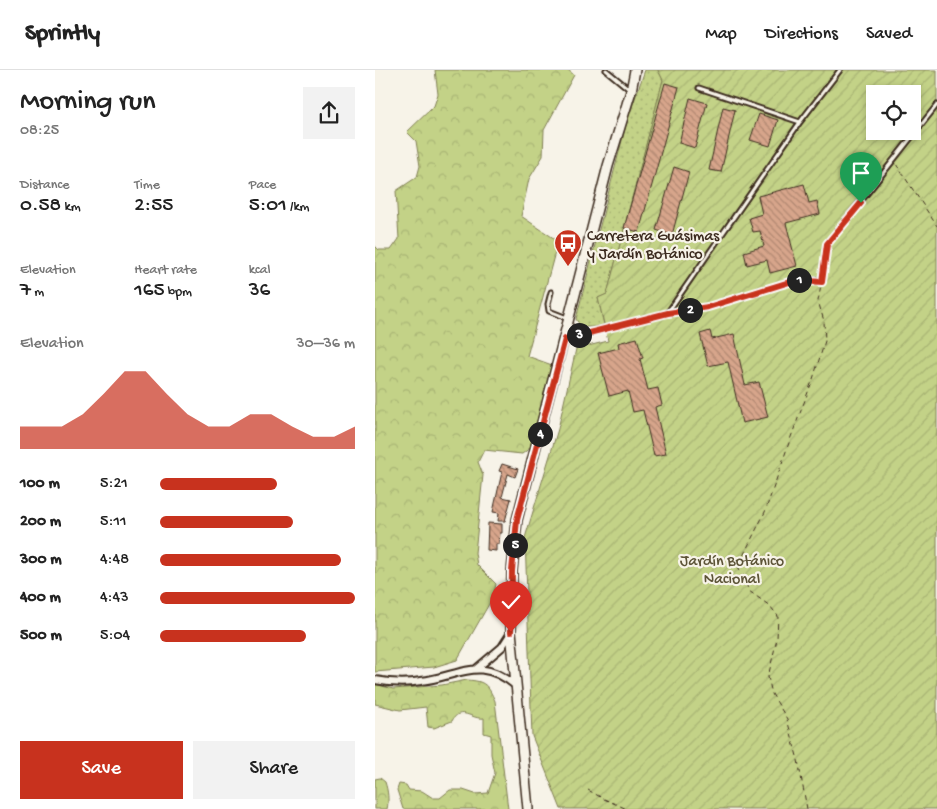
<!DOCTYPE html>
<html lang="en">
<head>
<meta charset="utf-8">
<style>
  :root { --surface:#fff; --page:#f2f2f2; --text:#222; --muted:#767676; --line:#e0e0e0; --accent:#c8321e }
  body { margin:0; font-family:"Gochi Hand",sans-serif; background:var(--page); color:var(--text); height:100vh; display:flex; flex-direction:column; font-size:19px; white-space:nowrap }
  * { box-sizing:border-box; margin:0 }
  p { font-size:16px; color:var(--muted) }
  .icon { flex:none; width:28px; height:28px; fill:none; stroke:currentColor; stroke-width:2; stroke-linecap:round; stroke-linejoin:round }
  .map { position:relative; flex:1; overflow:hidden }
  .details { display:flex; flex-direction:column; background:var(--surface); width:375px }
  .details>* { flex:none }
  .controls { position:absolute; left:491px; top:15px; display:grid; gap:10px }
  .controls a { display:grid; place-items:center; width:55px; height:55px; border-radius:0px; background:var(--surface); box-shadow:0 2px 8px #0003; font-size:25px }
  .pin { position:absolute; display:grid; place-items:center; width:42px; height:42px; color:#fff; margin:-51px -21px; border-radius:50% 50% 50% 0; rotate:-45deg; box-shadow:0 0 5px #0007 }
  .pin .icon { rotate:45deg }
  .km { position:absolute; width:25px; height:25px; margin:-12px; border-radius:50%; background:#222; color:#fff; font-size:14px; line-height:25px; text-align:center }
  .round { display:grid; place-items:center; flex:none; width:52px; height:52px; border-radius:0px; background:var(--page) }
  .overview { display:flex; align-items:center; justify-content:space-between; height:85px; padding:0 20px }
  h1 { font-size:28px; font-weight:600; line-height:38px }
  .metrics { display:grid; grid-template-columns:repeat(3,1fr); gap:8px; height:85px; padding:5px 20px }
  .metrics div { display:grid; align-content:center }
  .metrics b { font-size:21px; font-weight:600 }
  .metrics small { font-size:14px; font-weight:400 }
  .metrics p { font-size:14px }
  .chart { height:140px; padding:10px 20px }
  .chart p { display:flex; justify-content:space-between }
  .chart svg { width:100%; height:90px; margin-top:5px; fill:var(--accent); opacity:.7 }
  .cta { display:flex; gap:10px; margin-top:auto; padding:10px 20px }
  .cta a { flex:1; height:58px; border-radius:0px; background:var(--accent); color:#fff; font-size:20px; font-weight:600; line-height:58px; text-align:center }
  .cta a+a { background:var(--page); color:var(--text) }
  ul { padding:0 20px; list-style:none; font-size:16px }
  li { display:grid; grid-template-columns:80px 60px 1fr; align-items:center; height:38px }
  li i { height:12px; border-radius:6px; background:var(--accent) }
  header { display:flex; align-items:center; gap:30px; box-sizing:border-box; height:70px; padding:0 25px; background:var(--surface); border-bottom:1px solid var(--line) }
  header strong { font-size:24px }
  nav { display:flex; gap:28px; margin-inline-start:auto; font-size:18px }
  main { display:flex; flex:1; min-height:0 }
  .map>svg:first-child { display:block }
  .grass { fill:url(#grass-dots); stroke:#7f7e52 }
  .forest { fill:url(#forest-crowns); stroke:#7f7e52 }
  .garden { fill:url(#garden-furrows); stroke:#7f7e52; fill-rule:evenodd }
  .building { fill:url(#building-back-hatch); stroke:#3b2a1e }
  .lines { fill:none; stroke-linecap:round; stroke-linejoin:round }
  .service-casing { stroke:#3b2a1e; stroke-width:7 }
  .minor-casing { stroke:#3b2a1e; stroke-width:10 }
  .secondary-casing { stroke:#3b2a1e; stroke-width:12 }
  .path { stroke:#3b2a1e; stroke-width:1; stroke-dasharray:5 4; stroke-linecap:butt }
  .service { stroke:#f7f3e8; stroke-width:3 }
  .minor { stroke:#f7f3e8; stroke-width:6 }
  .secondary { stroke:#f7f3e8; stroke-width:9 }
  .route-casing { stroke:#fff; stroke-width:10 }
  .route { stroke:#c8321e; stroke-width:6 }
  .labels { text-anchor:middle; stroke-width:4.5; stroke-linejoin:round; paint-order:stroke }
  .poi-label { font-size:16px; fill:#3b2a1e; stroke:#f7f3e8; text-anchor:start }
  .park-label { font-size:16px; fill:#5d5438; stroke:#f7f3e8 }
</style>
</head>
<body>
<header>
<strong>Sprintly</strong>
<nav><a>Map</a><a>Directions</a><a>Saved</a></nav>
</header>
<main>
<section class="details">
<div class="overview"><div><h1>Morning run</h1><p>08:25</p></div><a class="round"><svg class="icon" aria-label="share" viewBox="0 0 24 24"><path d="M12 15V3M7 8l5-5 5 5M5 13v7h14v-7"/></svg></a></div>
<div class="metrics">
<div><p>Distance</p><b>0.58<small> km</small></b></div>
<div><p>Time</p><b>2:55</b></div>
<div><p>Pace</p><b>5:01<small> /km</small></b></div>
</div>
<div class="metrics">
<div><p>Elevation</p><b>7<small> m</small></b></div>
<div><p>Heart rate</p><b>165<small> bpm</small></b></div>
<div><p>kcal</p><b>36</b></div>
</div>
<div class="chart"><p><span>Elevation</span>30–36 m</p>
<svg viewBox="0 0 160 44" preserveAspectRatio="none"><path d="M0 44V33L10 33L20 33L30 27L40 17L50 6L60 6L70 17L80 27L90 33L100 33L110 27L120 27L130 33L140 38L150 38L160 33V44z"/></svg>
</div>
<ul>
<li><b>100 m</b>5:21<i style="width:60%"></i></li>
<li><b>200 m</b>5:11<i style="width:68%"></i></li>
<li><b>300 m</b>4:48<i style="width:93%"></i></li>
<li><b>400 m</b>4:43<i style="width:100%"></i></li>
<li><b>500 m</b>5:04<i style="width:75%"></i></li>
</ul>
<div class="cta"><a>Save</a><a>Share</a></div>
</section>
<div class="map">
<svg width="562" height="739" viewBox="0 0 562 739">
  <defs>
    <pattern id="grass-dots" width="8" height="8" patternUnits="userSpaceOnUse" patternTransform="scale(1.25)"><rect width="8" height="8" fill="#c3d287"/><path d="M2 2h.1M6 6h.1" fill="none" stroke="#a8b474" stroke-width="1.8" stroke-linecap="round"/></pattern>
    <pattern id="forest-crowns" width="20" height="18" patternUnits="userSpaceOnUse" patternTransform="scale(1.25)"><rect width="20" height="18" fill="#c3d287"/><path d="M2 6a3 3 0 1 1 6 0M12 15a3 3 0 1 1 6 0" fill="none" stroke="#a8b474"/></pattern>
    <pattern id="garden-furrows" width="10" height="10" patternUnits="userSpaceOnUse" patternTransform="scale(1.25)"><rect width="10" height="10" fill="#c3d287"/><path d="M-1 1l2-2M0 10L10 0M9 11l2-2" fill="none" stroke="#a8b474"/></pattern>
    <pattern id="building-back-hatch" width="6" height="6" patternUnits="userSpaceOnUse" patternTransform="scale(1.25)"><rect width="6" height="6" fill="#d7a58b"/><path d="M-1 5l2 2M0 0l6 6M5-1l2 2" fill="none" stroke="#b08771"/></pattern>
  </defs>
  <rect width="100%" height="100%" fill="#f7f3e8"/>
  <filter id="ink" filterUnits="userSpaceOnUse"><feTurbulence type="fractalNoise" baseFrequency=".02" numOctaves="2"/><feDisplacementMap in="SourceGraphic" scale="10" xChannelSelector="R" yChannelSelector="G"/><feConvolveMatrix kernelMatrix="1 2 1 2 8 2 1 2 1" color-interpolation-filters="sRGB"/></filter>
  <g filter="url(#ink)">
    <!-- grass -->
    <path class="grass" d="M 270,0 L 283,0 L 288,10 L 232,224 L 223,228 L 229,255 L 220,257 L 206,257 L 201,249 L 252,51 Z"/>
    <!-- forest -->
    <path class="forest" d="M 60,0 L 193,0 L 199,5 L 169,60 L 168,86 L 154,109 L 146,146 L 183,171 L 152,286 L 177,295 L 155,378 L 147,384 L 109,380 L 103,392 L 108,405 L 100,483 L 102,495 L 121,514 L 118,527 L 82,590 L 59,597 L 0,602 L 0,176 L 4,180 L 16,180 L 24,169 L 21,121 L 42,107 L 45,96 L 41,71 L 32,62 L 59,36 L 63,24 Z
      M 92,610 C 110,611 113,615 120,631 L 133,739 L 28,739 L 22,720 L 24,714 L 31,715 L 34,720 L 47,721 L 58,728 L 65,728 L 75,720 L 88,720 L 100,724 L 113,723 L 120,703 L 116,684 L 116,665 L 109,663 L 109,648 C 97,650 85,635 77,651 L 59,658 L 53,657 L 51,637 L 25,640 L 0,634 L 0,614 L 18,619 L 67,615 Z
      M 5,708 L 10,712 C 13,721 14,730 12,739 L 0,739 L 0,709 Z"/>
    <!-- garden -->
    <path class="garden" d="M 283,0 L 562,0 L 562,739 L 186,739 L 157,666 L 150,468 L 183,359 L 201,279 L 233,271 L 223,228 L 232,224 L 288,10 ZM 500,24 L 538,24 L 538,61 L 500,61 Z"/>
    <!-- building -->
    <path class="building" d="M 290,13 L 304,17 L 264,162 L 249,158 Z
      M 315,28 L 332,33 L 320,78 L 304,73 Z
      M 348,37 L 360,40 L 346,102 L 334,100 Z
      M 384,44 L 403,50 L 395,76 L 375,70 Z
      M 299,97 L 314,102 L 297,165 L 281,160 Z
      M 429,114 L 434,133 L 442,131 L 445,144 L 411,153 L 422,196 L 395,203 L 392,190 L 372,195 L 369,182 L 389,176 L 385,161 L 378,162 L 374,148 L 387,144 L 383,126 Z
      M 335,261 L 337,269 L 359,264 L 370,315 L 384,312 L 393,347 L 367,353 L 353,292 L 333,296 L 325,264 Z
      M 262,268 L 268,288 L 265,289 L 273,320 L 283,318 L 287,335 L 280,337 L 291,384 L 279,386 L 268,340 L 258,342 L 253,321 L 234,326 L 223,283 L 244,278 L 243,273 Z
      M 127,394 L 143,399 L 140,407 L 133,404 L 127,427 L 136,429 L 130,451 L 123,451 L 124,443 L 118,442 L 127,402 L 124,401 Z
      M 113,453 L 127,454 L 127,463 L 125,463 L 124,474 L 121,474 L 121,481 L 112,480 Z"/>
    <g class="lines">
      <!-- service casing -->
      <g class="service-casing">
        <path id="service" d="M 231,0 L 254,19
          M 324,18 L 425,52
          M 176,222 L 173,234 L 174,241 L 192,248
          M 293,242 L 425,52 L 465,0
          M 190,269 L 293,243 L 333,237 L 421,210 L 447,211 L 452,174 L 562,35"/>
      </g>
      <!-- minor casing -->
      <g class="minor-casing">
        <path id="minor" d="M 101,599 L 127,577 L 136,563
          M 0,610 C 16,613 30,614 46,611 C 86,606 104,585 141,616"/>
      </g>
      <!-- secondary casing -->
      <g class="secondary-casing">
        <path id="secondary" d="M 153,739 L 136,561 L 137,501 L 142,450 L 233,96 L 256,21 L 260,0"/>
      </g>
      <!-- path -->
      <path class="path" d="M 521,94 L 562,156
        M 213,720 L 229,729 L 252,739
        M 432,739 L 423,690 L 412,649 L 397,624 L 393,607 L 402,569 L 403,546 L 395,536 L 374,521 L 363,496 L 390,442 L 416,367 L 438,309 L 450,271 L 449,251 L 443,231 L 446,216"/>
      <!-- service -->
      <use href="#service" class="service"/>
      <!-- minor -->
      <use href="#minor" class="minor"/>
      <!-- secondary -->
      <use href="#secondary" class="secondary"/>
    </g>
  </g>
  <g class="lines" filter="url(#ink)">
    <!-- route casing -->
    <g class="route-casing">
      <path id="route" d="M 136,562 L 137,501 L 142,450 L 190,269 L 293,243 L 333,237 L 421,210 L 447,212 L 452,174 L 486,133"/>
    </g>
    <!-- route -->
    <use href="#route" class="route"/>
  </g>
  <!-- icons -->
  <defs>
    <g id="bus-pin" transform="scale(1.4375)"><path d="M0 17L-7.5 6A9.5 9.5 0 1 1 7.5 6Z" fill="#c8321e" stroke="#f7f3e8"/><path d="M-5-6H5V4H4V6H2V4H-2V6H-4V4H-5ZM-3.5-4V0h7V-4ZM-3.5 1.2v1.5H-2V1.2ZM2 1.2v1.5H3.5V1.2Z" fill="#fff"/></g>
  </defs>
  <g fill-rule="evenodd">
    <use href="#bus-pin" x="193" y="173"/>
  </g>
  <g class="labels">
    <!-- poi labels -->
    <g class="poi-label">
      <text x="212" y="170">Carretera Guásimas<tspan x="212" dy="18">y Jardín Botánico</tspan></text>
    </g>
    <!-- park labels -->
    <g class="park-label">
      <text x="357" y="495">Jardín Botánico<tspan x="357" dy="18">Nacional</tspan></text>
    </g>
  </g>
</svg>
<div class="controls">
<a><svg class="icon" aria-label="locate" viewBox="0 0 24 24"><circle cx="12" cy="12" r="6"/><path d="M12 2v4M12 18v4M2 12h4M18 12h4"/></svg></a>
</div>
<div class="pin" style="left:486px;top:133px;background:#1e9e55"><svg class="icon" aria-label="arrive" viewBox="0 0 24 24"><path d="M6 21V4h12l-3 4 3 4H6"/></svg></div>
<div class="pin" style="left:136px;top:562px;background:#d93025"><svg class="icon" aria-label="check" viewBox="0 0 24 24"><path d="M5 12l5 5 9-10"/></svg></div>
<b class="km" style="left:424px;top:210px">1</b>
<b class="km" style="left:315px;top:240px">2</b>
<b class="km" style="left:204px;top:265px">3</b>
<b class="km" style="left:165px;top:364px">4</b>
<b class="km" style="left:140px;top:475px">5</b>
</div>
</main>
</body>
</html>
